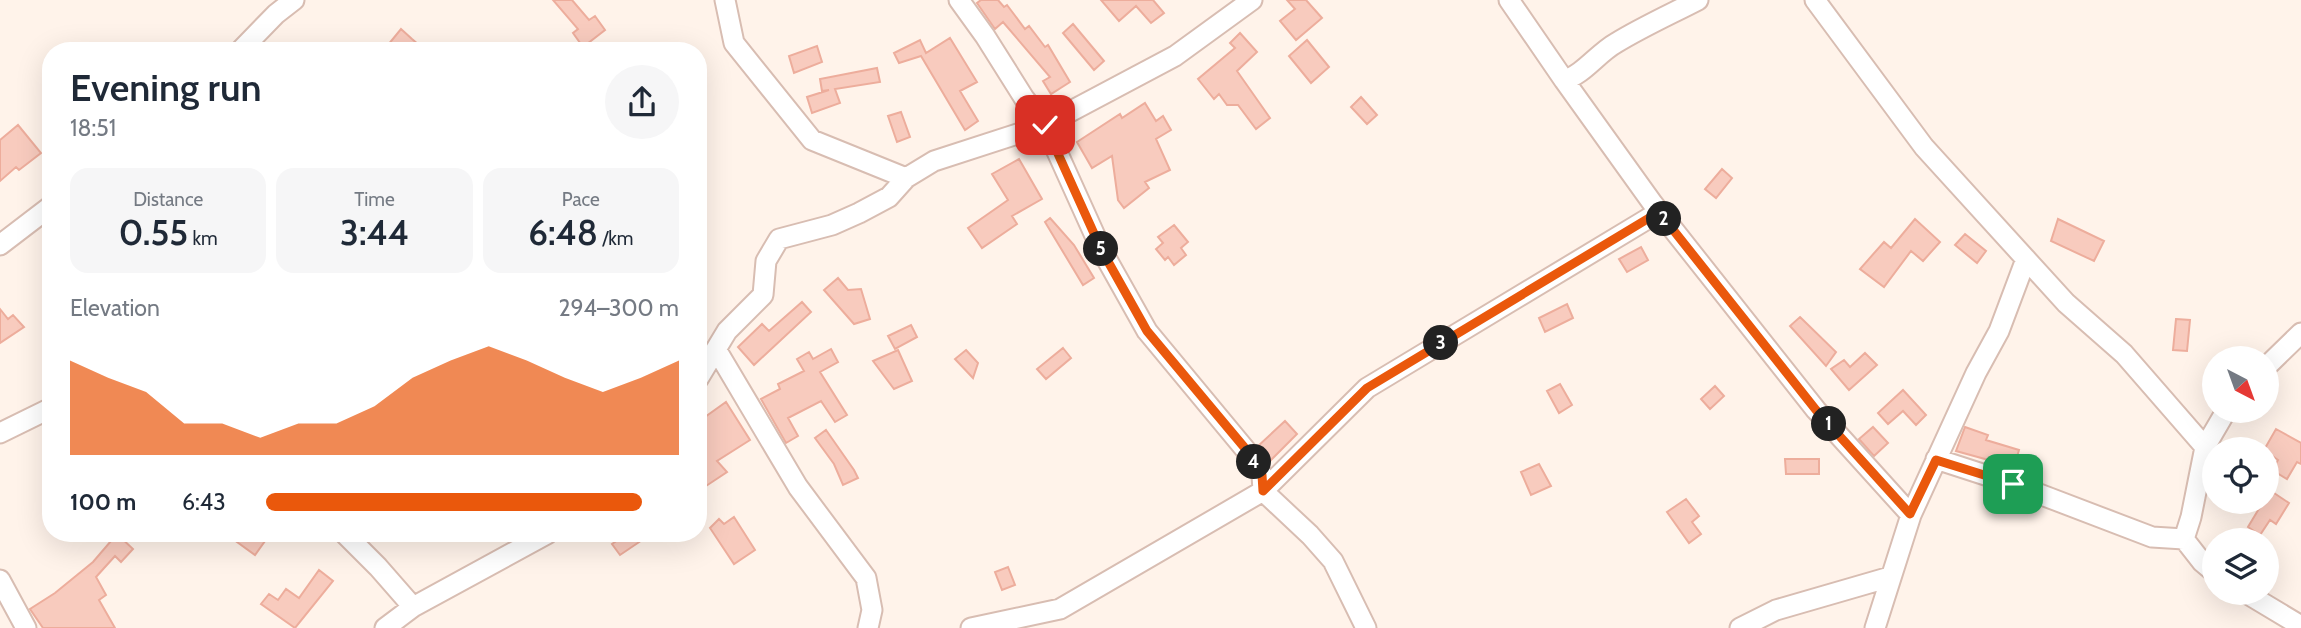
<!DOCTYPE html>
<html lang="en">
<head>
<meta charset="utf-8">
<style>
  :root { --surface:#fff; --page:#f6f6f7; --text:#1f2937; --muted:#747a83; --accent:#ea580c }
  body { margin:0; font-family:Cabin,sans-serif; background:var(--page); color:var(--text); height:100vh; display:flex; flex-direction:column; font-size:26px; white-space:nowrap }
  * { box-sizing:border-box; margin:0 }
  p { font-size:23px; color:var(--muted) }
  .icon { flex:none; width:38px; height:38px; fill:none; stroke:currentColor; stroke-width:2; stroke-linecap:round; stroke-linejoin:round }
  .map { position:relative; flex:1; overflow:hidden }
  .panel { position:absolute; left:42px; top:42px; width:665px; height:500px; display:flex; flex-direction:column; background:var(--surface); border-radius:28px; box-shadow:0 7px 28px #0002 }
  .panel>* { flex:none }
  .needle { width:46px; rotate:139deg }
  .fabs { position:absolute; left:2202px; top:346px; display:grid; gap:14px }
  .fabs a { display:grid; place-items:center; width:77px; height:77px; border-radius:50%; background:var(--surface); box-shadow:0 7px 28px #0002; font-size:35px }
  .pin { position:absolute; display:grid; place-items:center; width:60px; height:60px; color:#fff; margin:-30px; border-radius:14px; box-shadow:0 4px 10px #0006 }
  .km { position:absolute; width:35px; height:35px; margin:-18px; border-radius:50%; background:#222; color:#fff; font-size:19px; line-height:35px; text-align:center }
  .round { display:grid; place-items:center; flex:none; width:74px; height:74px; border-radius:37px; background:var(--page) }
  .overview { display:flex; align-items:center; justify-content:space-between; height:119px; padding:0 28px }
  h1 { font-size:38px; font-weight:600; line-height:52px }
  .metrics { display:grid; grid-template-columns:repeat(3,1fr); gap:10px; height:119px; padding:7px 28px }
  .metrics div { display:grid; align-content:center; border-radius:18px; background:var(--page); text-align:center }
  .metrics b { font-size:35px; font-weight:600 }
  .metrics small { font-size:19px; font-weight:400 }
  .metrics p { font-size:19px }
  .chart { height:196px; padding:14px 28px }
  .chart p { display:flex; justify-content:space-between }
  .chart svg { width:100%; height:126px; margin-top:7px; fill:var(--accent); opacity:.7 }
  ul { padding:0 28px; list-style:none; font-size:23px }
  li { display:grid; grid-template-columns:112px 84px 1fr; align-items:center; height:52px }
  li i { height:18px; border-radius:9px; background:var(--accent) }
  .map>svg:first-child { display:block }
  .building { fill:#f8cbbe; stroke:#edad9c; stroke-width:2 }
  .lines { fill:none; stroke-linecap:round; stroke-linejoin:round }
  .minor-casing { stroke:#d8bdb2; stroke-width:23 }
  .minor { stroke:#fff; stroke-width:19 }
  .route-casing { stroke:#fff; stroke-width:14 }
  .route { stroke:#ea580c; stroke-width:9 }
</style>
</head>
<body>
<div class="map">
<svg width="2301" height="628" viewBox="0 0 2301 628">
  <rect width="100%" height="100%" fill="#fff3ea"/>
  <!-- building -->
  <path class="building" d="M 553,0 L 572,0 L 589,20 L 595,16 L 605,30 L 583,47 L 573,33 L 578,29 Z
    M 981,0 L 998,0 L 1004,7 L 1007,5 L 1025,29 L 1029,26 L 1045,47 L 1048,45 L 1070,82 L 1051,94 L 1043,81 L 1050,77 L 1003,22 L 995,29 L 977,3 Z
    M 1101,0 L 1153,0 L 1164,13 L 1151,23 L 1136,6 L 1119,21 Z
    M 1287,0 L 1306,0 L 1322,18 L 1296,40 L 1280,21 L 1295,9 Z
    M 1073,24 L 1104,61 L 1094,70 L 1063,33 Z
    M 401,29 L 412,39 L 426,51 L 383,51 Z
    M 1240,33 L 1257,52 L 1237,71 L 1270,118 L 1256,129 L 1238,105 L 1227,105 L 1219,94 L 1214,99 L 1198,79 L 1235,48 L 1230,43 Z
    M 950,38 L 977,82 L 960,91 L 978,121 L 965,130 L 921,56 L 899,63 L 894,53 L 920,40 L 926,53 Z
    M 1307,40 L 1329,67 L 1311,83 L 1289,56 Z
    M 817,46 L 822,62 L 794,73 L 789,56 Z
    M 877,68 L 880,82 L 835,89 L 840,103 L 812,113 L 807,97 L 829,90 L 822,91 L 820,79 Z
    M 1361,97 L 1377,115 L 1367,124 L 1351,107 Z
    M 1145,103 L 1156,121 L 1163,116 L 1171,130 L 1156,139 L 1170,170 L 1145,182 L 1149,188 L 1124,208 L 1118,200 L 1112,156 L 1092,168 L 1077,142 L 1120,114 L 1122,118 Z
    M 901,112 L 910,137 L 897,142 L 888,116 Z
    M 18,125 L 41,153 L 19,170 L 16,167 L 0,181 L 0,140 Z
    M 1019,159 L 1042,199 L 1012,216 L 1017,224 L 982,248 L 968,228 L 1008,200 L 992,174 Z
    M 1722,169 L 1732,178 L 1716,198 L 1705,189 Z
    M 1050,218 L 1074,245 L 1094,278 L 1083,285 L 1045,222 Z
    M 1915,219 L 1940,242 L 1923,261 L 1911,251 L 1884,287 L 1860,269 L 1884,242 L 1891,248 Z
    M 2058,219 L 2104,241 L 2094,261 L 2051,241 Z
    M 1174,225 L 1188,242 L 1181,248 L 1186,255 L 1174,265 L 1168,257 L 1165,260 L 1156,249 L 1163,243 L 1158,237 Z
    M 1965,234 L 1986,251 L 1977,263 L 1955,245 Z
    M 1641,247 L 1648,260 L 1627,272 L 1619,259 Z
    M 838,278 L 848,290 L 861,289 L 870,319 L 854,324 L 824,290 Z
    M 802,302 L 811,312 L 754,365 L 738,347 L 762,324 L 769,331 Z
    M 1567,304 L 1573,318 L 1545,332 L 1539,318 Z
    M 0,309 L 8,319 L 13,315 L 24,327 L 0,343 Z
    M 1800,317 L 1836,352 L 1826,366 L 1790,326 Z
    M 2176,319 L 2190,320 L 2187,351 L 2173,350 Z
    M 911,325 L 917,337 L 895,349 L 888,336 Z
    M 1063,348 L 1071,358 L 1046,379 L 1037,369 Z
    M 831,349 L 838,362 L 820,372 L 847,415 L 835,422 L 821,401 L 788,418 L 798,436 L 786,443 L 761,399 L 780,389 L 778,384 L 804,371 L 797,359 L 809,352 L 813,359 Z
    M 898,350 L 912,381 L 894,389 L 873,361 Z
    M 966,350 L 978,363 L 973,378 L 955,359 Z
    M 1865,353 L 1877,365 L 1849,390 L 1831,369 L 1844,360 L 1850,367 Z
    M 1560,384 L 1572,405 L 1559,413 L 1547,391 Z
    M 1715,386 L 1724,396 L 1710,409 L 1701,399 Z
    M 1903,390 L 1926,415 L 1916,425 L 1903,411 L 1888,424 L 1878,413 Z
    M 726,402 L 750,440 L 717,461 L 727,472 L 703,488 L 698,481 L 698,422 Z
    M 1285,421 L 1297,434 L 1270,461 L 1258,446 Z
    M 1873,427 L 1888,443 L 1874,456 L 1859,439 Z
    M 1965,427 L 1988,435 L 1986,440 L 2019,450 L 2014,467 L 1956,451 Z
    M 2276,429 L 2301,443 L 2301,464 L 2297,462 L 2287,479 L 2272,470 L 2278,460 L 2264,450 Z
    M 826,430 L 854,470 L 858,478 L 843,485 L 834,464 L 815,438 Z
    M 1785,459 L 1819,459 L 1819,474 L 1786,474 Z
    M 1539,464 L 1551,486 L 1531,495 L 1521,472 Z
    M 2271,491 L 2289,503 L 2276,524 L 2270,520 L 2260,535 L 2248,527 L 2263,502 L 2266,502 Z
    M 1686,499 L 1699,516 L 1692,522 L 1701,534 L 1689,543 L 1667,512 Z
    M 734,517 L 755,550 L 734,564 L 710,528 L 719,519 L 724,524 Z
    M 117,534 L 133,549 L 121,562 L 115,556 L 96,577 L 106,595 L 99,600 L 115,628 L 43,628 L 30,609 L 55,593 L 93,562 Z
    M 226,534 L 270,534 L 255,555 Z
    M 627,534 L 651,534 L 620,555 L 612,544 Z
    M 1008,567 L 1015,585 L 1002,590 L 995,572 Z
    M 319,570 L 333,581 L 295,628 L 261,604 L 269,594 L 278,600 L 286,589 L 299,598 Z"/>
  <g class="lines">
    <!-- minor casing -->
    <g class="minor-casing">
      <path id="minor" d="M 725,0 L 734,43 L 812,140 L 906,178
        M 959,0 L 985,36 L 1024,98 L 1045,125 L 1101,249 L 1147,331 L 1249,454 L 1262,475 L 1263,491 L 1310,535 L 1333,561 L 1366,628
        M 1509,0 L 1564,80 C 1583,75 1598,53 1616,43 C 1642,27 1671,14 1698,0
        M 1815,0 L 1924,147 L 2066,303 L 2124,354 L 2205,447
        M 240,51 L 276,14 L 294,0
        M 1564,80 L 1653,204 L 1816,410 L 1911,515
        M 0,245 L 51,206
        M 716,349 L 798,487 L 866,578 L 872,610 L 868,628
        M 2266,367 L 2301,333
        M 698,379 L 727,331 L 763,295 L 766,261 L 779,239 L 832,225 L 859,213 L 889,197 L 906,178 L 934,161 L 1045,125 L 1175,56 L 1252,0
        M 0,433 L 51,408
        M 1936,459 L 2013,484 L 2152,537 L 2184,539
        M 345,534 L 378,567 L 413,607
        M 2214,572 L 2202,562 L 2184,539 L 2191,517 L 2205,447 L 2226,411
        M 0,580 L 26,628
        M 2246,593 L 2301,626
        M 385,628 L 413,607 L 547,534
        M 971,628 L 1060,609 L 1263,491 L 1367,388 L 1659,212
        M 1740,628 L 1776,610 L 1890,577
        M 1875,628 L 1911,515 L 1976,373 L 1999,331 L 2026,259"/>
    </g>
    <!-- minor -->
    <use href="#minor" class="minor"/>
  </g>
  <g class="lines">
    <!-- route casing -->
    <g class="route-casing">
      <path id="route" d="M 1045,125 L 1101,249 L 1147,331 L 1249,453 L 1262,475 L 1263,491 L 1367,388 L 1659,212 L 1816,410 L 1910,514 L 1936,460 L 2013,484"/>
    </g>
    <!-- route -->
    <use href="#route" class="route"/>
  </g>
</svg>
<div class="fabs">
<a><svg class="needle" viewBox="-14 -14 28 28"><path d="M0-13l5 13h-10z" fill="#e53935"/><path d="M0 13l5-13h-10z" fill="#747a83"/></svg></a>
<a><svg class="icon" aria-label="locate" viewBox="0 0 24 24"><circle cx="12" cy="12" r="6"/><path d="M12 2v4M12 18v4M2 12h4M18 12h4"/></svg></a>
<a><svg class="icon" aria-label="layers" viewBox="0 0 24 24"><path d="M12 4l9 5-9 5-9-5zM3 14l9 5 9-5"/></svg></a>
</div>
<div class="pin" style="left:2013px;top:484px;background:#1e9e55"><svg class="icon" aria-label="arrive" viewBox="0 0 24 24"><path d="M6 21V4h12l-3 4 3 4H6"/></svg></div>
<div class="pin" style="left:1045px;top:125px;background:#d93025"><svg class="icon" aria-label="check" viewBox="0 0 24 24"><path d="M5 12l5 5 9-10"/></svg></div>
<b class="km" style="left:1829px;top:424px">1</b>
<b class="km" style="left:1664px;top:219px">2</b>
<b class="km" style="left:1441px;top:343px">3</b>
<b class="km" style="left:1254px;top:462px">4</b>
<b class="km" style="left:1101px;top:249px">5</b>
<section class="panel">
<div class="overview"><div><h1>Evening run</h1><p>18:51</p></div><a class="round"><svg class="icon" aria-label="share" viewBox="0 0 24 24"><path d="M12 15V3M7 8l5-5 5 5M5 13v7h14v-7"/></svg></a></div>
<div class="metrics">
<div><p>Distance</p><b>0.55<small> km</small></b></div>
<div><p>Time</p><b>3:44</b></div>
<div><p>Pace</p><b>6:48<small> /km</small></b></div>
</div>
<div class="chart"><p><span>Elevation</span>294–300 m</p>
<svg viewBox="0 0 160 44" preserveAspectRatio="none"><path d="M0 44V11L10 17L20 22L30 33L40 33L50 38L60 33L70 33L80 27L90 17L100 11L110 6L120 11L130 17L140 22L150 17L160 11V44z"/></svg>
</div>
<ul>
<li><b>100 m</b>6:43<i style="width:91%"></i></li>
</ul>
</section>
</div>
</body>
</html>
